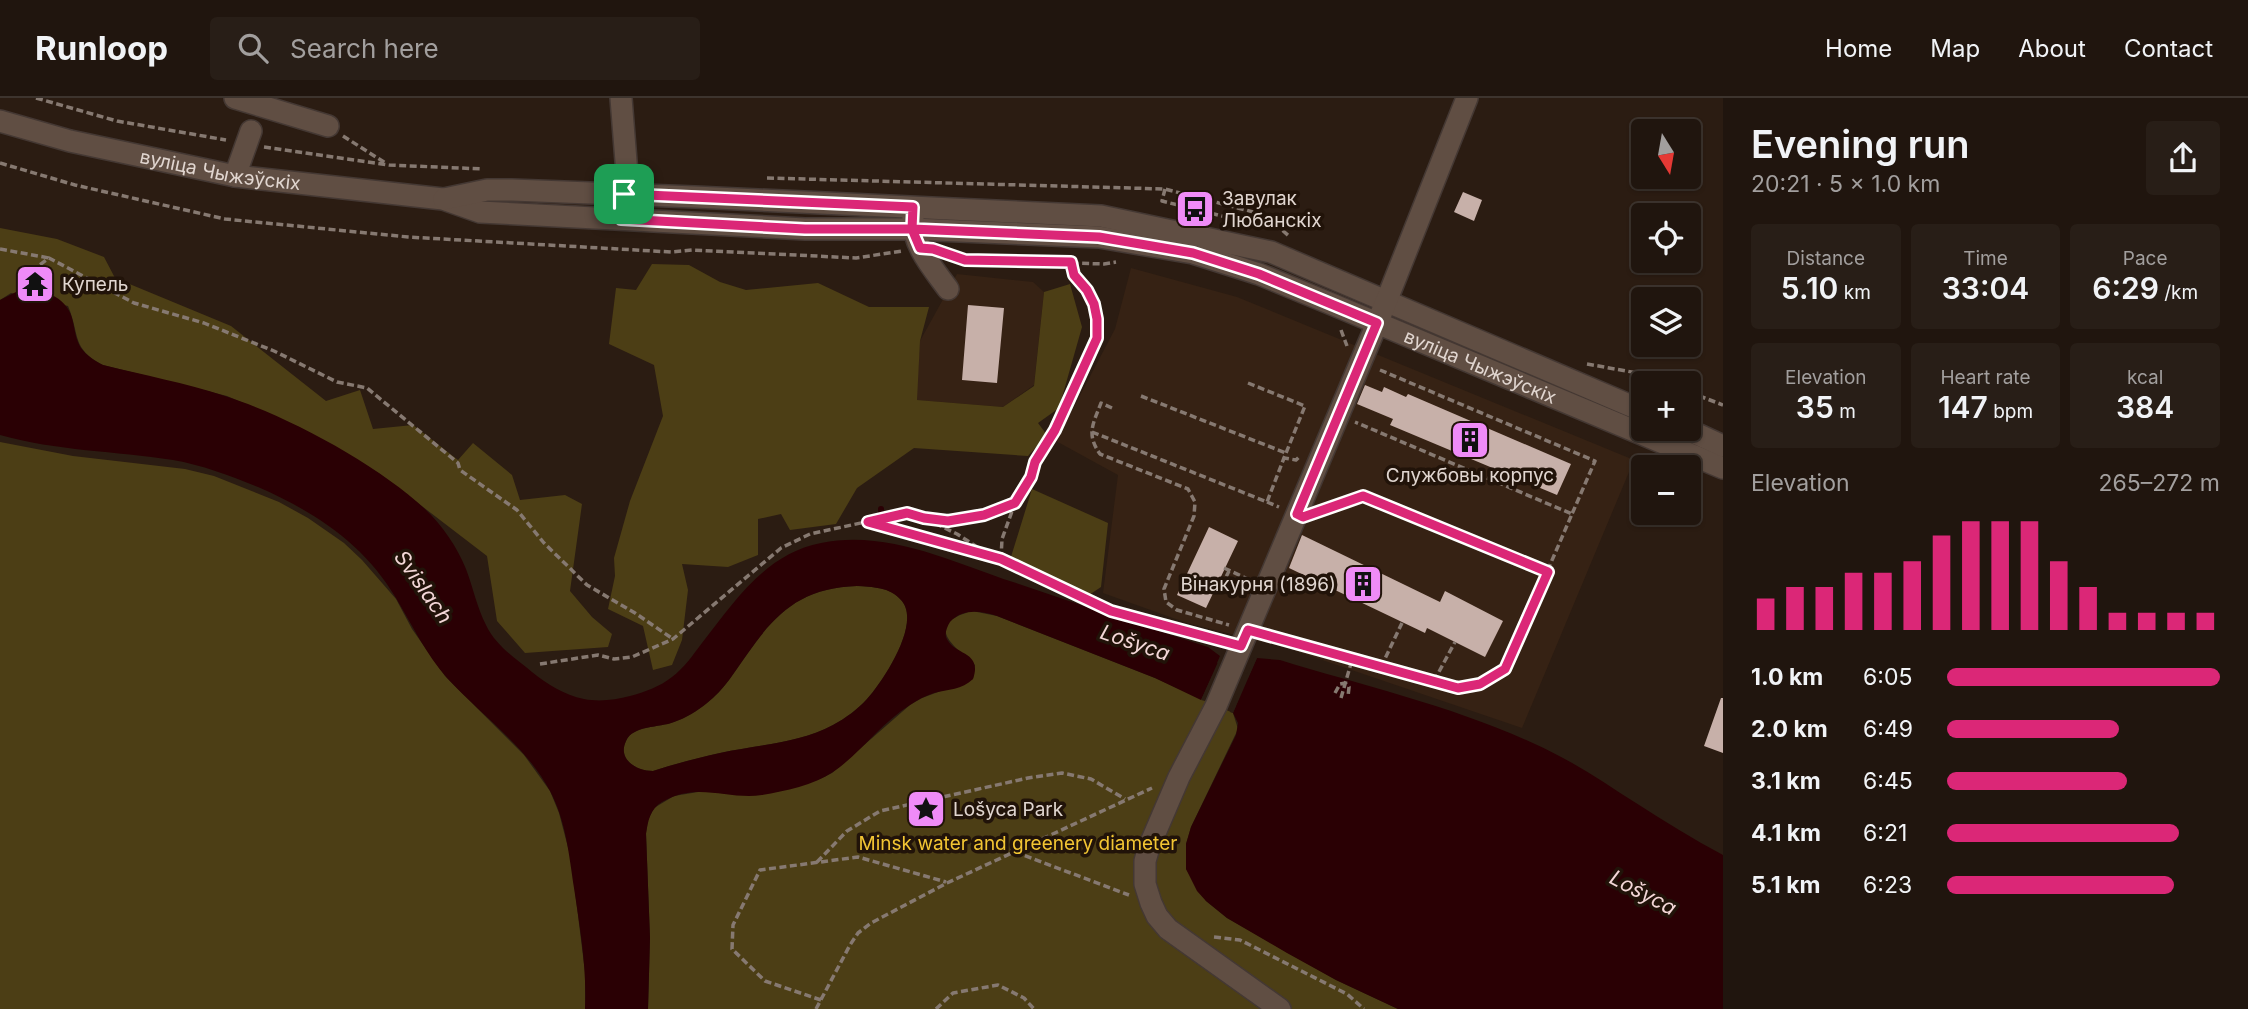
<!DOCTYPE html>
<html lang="en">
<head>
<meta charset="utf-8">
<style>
  :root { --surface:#20150e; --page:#281e17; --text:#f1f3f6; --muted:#a29f9e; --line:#3d342e; --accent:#db2777 }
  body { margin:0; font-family:Inter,sans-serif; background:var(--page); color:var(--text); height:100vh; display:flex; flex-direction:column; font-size:26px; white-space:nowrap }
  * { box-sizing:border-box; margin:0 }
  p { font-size:23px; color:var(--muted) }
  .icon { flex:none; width:38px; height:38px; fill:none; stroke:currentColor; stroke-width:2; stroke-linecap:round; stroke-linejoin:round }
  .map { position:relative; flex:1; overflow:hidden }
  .details { display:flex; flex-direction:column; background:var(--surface); width:525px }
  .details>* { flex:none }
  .needle { width:46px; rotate:169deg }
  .buttons { position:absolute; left:1631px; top:21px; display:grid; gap:14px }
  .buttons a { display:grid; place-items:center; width:70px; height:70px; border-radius:7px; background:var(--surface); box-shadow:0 2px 5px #0004,0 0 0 2px var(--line); font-size:35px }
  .pin { position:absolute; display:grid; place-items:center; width:60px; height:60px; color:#fff; margin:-30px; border-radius:14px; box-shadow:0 4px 10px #0006 }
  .round { display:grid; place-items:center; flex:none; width:74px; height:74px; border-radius:7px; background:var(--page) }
  .head { display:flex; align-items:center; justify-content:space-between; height:119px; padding:0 28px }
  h1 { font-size:38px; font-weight:600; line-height:52px }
  .metrics { display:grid; grid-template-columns:repeat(3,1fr); gap:10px; height:119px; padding:7px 28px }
  .metrics div { display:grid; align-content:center; border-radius:7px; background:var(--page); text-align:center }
  .metrics b { font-size:30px; font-weight:600 }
  .metrics small { font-size:19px; font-weight:400 }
  .metrics p { font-size:19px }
  .chart { height:196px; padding:14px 28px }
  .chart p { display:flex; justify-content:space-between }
  .chart svg { width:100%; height:126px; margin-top:7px; stroke:var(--accent); stroke-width:6 }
  ul { padding:0 28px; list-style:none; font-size:23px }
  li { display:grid; grid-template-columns:112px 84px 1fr; align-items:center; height:52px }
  li i { height:18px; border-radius:9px; background:var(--accent) }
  header { display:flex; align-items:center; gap:42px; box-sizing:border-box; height:98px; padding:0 35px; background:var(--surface); border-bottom:2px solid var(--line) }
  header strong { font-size:33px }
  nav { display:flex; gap:38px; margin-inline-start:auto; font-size:24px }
  .search { width:490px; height:63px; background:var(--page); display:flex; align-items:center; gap:18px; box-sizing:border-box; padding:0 24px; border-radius:7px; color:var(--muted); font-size:26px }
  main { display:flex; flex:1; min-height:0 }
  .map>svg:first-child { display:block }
  .built { fill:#362214 }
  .green { fill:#4c3e15 }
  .water { fill:#2a0004; fill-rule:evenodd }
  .pier { fill:#2b1c12 }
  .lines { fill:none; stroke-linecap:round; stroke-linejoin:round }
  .stream { stroke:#2a0004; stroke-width:6 }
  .building { fill:#c7b0a9 }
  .minor-casing { stroke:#443833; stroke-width:24 }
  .path { stroke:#867971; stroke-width:3.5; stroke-dasharray:7 3.5; stroke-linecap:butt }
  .minor { stroke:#604e43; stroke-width:21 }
  .route-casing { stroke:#fff; stroke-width:14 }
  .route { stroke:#db2777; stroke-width:9 }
  .labels { text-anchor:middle; stroke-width:7; stroke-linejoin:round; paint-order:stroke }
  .street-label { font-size:19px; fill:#e1d6d0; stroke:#211309 }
  .poi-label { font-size:19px; fill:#e1d6d0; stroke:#211309; text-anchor:start }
  .park-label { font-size:19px; fill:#f2c533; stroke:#211309 }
  .water-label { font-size:21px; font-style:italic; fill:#f3d7d7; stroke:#211309 }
</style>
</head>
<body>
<header>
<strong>Runloop</strong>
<div class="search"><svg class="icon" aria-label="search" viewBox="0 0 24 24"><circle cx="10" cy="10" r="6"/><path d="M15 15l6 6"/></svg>Search here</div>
<nav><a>Home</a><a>Map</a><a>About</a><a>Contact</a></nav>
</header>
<main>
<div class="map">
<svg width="1723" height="911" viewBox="0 0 1723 911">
  <rect width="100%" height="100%" fill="#2b1c12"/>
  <!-- built -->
  <path class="built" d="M 1131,170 L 1237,199 L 1634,362 L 1522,630 L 1287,550 L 1187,525 L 1103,495 L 1118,377 L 1056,343 L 1115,231 Z
    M 957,176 L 1033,184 L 1044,194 L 1034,287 L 1003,309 L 916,302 L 920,243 Z"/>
  <!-- green -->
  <path class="green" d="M 0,130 L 57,141 L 104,159 L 115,180 L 231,228 L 326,303 L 360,292 L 373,331 L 413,327 L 458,362 L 473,345 L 512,377 L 520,402 L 565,397 L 582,406 L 570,493 L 592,519 L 612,536 L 608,549 L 525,555 L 497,523 L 487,458 L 380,376 L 299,329 L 227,298 L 103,267 C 71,251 80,236 68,208 L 11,195 L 0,202 Z
    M 652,166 L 689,167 L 720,184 L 746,192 L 818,185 L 869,209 L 929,209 L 920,243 L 917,302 L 1003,309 L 1034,288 L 1044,194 L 1070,186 L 1082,229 L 1059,310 L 1038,325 L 1047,337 L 1028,358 L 914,350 L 857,390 L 836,426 L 790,432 L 781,416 L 758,421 L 758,457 L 728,469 L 682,466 L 688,492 L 682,542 L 672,567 L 653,572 L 643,528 L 608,511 L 615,478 L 614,460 L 630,403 L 663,318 L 654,267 L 609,246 L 616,190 L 636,192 Z
    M 0,344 L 73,358 L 185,371 L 214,378 L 279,404 L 308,420 L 344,445 L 362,462 L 396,501 L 412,531 L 445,578 L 524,657 L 550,693 L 559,715 L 571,761 L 585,874 L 585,911 L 0,911 Z
    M 1032,391 L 1108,425 L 1101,489 L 1089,497 L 1010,462 Z
    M 857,488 C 872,489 891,489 901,502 C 922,524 884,582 867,601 C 858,611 846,620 833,627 C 800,645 757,647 720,655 C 697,660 675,666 653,673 C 637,673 617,662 626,643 C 633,627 659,630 674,624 C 686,620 697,613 707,605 C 724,592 735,573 748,555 C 777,513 803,490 857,488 Z
    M 972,513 L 997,518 L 1155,580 L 1233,615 L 1238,631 L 1191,729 L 1186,746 L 1186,771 L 1206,803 L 1227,820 L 1336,882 L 1398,911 L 648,911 L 650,840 L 646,735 L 648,722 L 654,710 L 674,698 L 704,693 L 776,694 L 820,681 L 832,675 L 910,607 L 922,600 L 973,581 L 975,567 C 953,547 923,527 972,513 Z"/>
  <!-- water -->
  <path class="water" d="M 22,191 C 44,190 69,200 73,224 C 75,233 76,242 81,250 C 87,258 95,263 103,267 C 144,277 185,285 225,298 C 288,318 377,366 425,411 C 443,428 457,449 466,471 C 473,489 477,510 486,527 C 496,548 515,560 532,574 C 547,586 564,597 584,601 C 599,604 615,602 630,598 C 645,594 659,589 672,579 C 684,570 693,557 702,545 C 735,503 765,456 821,445 C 886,431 953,464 1013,484 C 1078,506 1142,528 1208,549 L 1220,558 L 1217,565 L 1248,580 L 1257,560 L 1280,562 C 1374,591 1475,613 1563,660 C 1588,673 1612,690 1636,705 C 1664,723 1693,741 1723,757 L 1723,911 L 1398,911 L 1336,882 L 1287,855 L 1227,820 L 1206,803 L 1197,793 L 1186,771 L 1186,746 L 1191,729 L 1236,637 L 1238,625 L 1233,615 L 1242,593 L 1212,578 L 1201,602 L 1155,580 L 997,518 C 981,513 963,510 950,524 C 947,529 945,534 946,539 C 953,558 983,552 973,581 C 962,592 948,591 934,595 C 925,598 917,602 910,607 C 881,625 861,655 833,674 C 814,687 785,693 762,697 C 727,702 697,683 662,704 C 650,711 648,723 646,736 L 650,840 L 648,911 L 585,911 C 587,871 580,830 574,790 C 569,757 566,723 550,693 C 526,648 481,617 447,580 C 426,556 412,527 396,500 C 364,446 315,414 258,389 C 231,378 202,367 173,362 C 115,353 57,353 0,337 L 0,202 ZM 857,488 C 872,489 890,489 901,502 C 922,524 884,582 867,601 C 858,611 846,620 833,627 C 800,645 757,647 720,655 C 697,660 675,666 653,673 C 637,673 617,662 626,643 C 633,627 659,630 674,624 C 686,620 697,613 707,605 C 724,592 735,573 748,555 C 777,513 803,490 857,488 Z"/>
  <!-- pier -->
  <path class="pier" d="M 1222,555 L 1224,558 L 1221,564 L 1247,576 L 1254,559 L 1257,560 L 1233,615 L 1230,614 L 1238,595 L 1213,582 L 1205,603 L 1201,602 Z"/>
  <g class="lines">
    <!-- stream -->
    <path class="stream" d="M 881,418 L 881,411"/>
  </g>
  <!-- building -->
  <path class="building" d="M 1463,94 L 1482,102 L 1474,123 L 1454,114 Z
    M 968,207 L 1004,210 L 997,285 L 962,282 Z
    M 1365,287 L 1382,294 L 1384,289 L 1406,299 L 1408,296 L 1571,366 L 1557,397 L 1390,327 L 1393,321 L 1357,306 Z
    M 1209,429 L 1238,443 L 1206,510 L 1177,497 Z
    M 1302,437 L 1440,504 L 1445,493 L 1503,523 L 1485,559 L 1427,530 L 1425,535 L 1289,470 Z
    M 1721,600 L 1723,600 L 1723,655 L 1704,648 Z"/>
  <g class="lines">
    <!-- minor casing -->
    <g class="minor-casing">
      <g id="minor">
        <path d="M 235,0 L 328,28"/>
        <path d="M 621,0 L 627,76 L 622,109"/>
        <path id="s1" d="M 0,23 L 70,43 L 235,78 L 443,101 L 480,114 L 805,131 L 912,131 L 1099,139 L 1193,155 L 1259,176 L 1334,207 L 1723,370"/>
        <path d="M 235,78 L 251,33"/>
        <path d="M 444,101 L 487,92 L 512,92 L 695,99 L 1101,118 L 1271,154 L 1643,313"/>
        <path d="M 913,118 C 912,147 932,169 948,191"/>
        <path d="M 1686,331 L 1723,348"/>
        <path d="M 1280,911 L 1168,831 L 1157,818 L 1151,805 L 1145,786 L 1145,763 L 1149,749 L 1179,679 L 1216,608 L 1386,204 L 1467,0"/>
      </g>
    </g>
    <!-- path -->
    <path class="path" d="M 36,0 L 117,23 L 226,42
      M 343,38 L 387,66
      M 264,49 L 389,67 L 483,71
      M 0,65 L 75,87 L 225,121 L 408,139 L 671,154 L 692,152 L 856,160 L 902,153
      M 767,80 L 1165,91 L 1265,117 L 1290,139
      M 1165,91 L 1162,103 L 1262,128 L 1265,117
      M 0,151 L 49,160
      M 947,155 L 965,162 L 1104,166 L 1116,164
      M 35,186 L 37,169 L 49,160 L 134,205 L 204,225 L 274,253 L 337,284 L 367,290 L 458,365 L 460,372 L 517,412 L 544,445 L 587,487 L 635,515 L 673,541
      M 1341,232 L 1347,248
      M 1587,266 L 1643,276 L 1667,285
      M 1380,272 L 1595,363 L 1572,416
      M 1248,285 L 1305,308 L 1284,360 L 1296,362 L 1299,359
      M 1689,294 L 1723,307
      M 1141,298 L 1286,355
      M 1112,310 L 1101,305 C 1093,326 1086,336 1100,356 L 1188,391 L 1195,404 L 1194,418 L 1164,491 L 1166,504 L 1177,512 L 1229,527
      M 1092,334 L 1267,404 L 1284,360
      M 1267,404 L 1279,409
      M 1319,413 L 1363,398 L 1548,474
      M 929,421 C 960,424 986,416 1015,405
      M 870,424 L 990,458
      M 1001,461 L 1002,441 L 1015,405 L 1031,379 L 1035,364 L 1055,332 L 1097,240 L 1097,221 L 1094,206 L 1087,192 L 1074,177 L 1071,164
      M 1224,470 L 1248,481
      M 1215,491 L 1219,493 L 1229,473
      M 1267,537 L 1458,590 L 1480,586 L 1505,571 L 1572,416 L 1355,324
      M 540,566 L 598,557 L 614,561 L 632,559 L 673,541 L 781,450 L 810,436 L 907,415 L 924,420 L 957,436 L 985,454 L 1111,513 L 1223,542
      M 1381,569 L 1402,525
      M 1434,583 L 1455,544
      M 1335,595 L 1340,586 L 1345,585 L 1349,589 L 1348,599
      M 1341,600 L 1352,562
      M 1015,754 L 1129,797
      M 817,764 L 847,733 L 880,713 L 1028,680 L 1062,675 L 1091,681 L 1125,701
      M 1214,839 L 1240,842 L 1347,896 L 1364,911
      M 821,902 L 765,883 L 732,851 L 733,827 L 760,772 L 858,759 L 946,784
      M 816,911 L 850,847 L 858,835 L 871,825 L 947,785 L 1152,690
      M 936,911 L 953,895 L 998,887 L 1024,900 L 1034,911"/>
    <!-- minor -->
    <use href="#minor" class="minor"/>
  </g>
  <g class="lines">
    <!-- route casing -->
    <g class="route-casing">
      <path id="route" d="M 624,96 L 913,109 L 912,131 L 920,150 L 933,151 L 965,162 L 1071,164 L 1074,177 L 1087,192 L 1094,206 L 1097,221 L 1097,240 L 1055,332 L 1035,364 L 1031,379 L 1015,405 L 984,417 L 948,423 L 924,420 L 907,415 L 868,424 L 1001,461 L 1111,513 L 1241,548 L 1248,532 L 1458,590 L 1480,586 L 1505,571 L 1548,474 L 1363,398 L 1303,419 L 1297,416 L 1377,225 L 1259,176 L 1193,155 L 1099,139 L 912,131 L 805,131 L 621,121 L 624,96"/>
    </g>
    <!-- route -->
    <use href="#route" class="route"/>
  </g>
  <!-- icons -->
  <defs>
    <g id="bus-square" transform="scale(2.0125)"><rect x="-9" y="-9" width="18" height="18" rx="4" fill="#ef8bf7" stroke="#211309"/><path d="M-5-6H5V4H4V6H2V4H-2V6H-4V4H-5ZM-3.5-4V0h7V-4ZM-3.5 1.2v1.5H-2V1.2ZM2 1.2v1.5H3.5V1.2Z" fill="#111"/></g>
    <g id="temple-square" transform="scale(2.0125)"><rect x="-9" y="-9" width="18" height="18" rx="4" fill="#ef8bf7" stroke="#211309"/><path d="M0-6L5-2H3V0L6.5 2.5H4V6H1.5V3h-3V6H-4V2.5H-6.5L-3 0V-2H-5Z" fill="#111"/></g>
    <g id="building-square" transform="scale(2.0125)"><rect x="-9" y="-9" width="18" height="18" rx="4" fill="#ef8bf7" stroke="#211309"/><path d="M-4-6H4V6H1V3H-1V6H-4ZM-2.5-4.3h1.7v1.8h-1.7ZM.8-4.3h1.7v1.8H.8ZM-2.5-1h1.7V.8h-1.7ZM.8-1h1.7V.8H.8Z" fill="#111"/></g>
    <g id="sight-square" transform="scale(2.0125)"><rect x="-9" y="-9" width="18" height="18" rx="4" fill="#ef8bf7" stroke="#211309"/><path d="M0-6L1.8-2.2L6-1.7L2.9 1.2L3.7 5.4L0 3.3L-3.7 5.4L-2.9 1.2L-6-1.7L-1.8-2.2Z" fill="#111"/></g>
  </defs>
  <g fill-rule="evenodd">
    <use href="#bus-square" x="1195" y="111"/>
    <use href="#temple-square" x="35" y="186"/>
    <use href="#building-square" x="1470" y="342"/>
    <use href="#building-square" x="1363" y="486"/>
    <use href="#sight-square" x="926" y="711"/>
  </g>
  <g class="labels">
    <!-- street labels -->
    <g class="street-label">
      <text dy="7" stroke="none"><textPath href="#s1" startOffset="226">вуліца Чыжэўскіх</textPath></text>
      <text dy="7" stroke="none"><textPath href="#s1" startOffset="1514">вуліца Чыжэўскіх</textPath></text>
    </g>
    <!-- poi labels -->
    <g class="poi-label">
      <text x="1222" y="107">Завулак<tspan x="1222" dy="22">Любанскіх</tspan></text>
      <text x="62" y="193">Купель</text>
      <text x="1470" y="384" text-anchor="middle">Службовы корпус</text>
      <text x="1336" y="493" text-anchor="end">Вінакурня (1896)</text>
      <text x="953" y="718">Lošyca Park</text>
    </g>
    <!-- park labels -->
    <g class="park-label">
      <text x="1018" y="752">Minsk water and greenery diameter</text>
    </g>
    <!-- water labels -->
    <g class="water-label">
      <text transform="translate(423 489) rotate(55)" y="7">Svislach</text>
      <text transform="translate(1135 545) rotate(19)" y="7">Lošyca</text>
      <text transform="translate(1643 795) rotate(28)" y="7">Lošyca</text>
    </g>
  </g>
</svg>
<div class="buttons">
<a><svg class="needle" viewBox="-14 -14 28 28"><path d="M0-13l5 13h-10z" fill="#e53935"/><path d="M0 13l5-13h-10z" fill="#a29f9e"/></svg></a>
<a><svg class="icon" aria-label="locate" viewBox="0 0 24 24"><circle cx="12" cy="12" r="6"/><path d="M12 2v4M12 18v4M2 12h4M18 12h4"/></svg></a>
<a><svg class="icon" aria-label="layers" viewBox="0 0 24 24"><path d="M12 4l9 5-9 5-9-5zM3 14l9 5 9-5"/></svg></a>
<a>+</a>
<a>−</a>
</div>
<div class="pin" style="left:624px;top:96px;background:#1e9e55"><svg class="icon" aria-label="arrive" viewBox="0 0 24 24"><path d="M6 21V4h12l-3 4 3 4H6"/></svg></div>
</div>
<section class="details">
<div class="head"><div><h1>Evening run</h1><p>20:21 · 5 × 1.0 km</p></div><a class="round"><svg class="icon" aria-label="share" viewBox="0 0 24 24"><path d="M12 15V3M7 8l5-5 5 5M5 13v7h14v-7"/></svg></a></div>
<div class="metrics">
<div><p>Distance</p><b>5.10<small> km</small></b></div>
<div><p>Time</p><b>33:04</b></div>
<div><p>Pace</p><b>6:29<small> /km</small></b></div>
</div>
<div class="metrics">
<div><p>Elevation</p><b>35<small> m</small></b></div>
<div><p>Heart rate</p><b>147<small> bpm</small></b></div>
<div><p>kcal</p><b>384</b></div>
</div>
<div class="chart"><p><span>Elevation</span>265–272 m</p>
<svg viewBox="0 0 160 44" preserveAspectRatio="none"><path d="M5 44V33M15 44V29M25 44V29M35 44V24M45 44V24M55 44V20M65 44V11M75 44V6M85 44V6M95 44V6M105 44V20M115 44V29M125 44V38M135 44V38M145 44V38M155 44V38"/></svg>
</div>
<ul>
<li><b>1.0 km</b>6:05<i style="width:100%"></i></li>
<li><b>2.0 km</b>6:49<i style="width:63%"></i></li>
<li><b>3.1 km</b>6:45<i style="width:66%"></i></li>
<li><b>4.1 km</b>6:21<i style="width:85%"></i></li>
<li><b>5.1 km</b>6:23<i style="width:83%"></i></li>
</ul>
</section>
</main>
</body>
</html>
